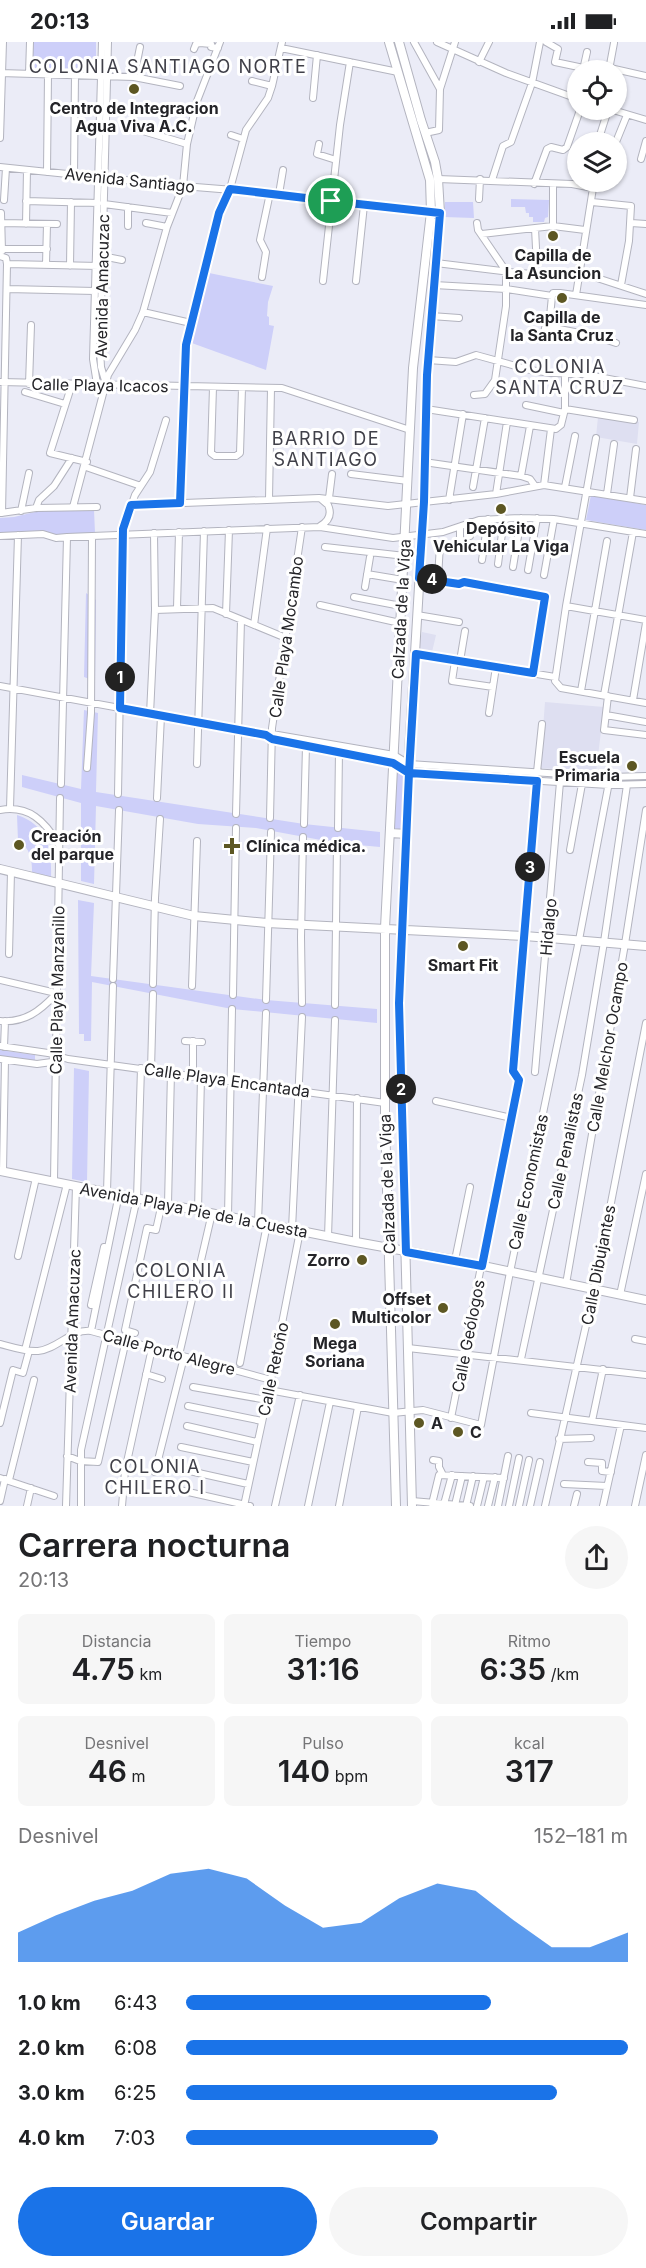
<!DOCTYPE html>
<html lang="es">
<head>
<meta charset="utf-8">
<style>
  :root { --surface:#fff; --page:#f6f6f6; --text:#202124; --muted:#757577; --accent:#1a73e8 }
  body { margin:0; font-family:Inter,sans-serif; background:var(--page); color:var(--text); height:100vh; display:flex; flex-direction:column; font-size:22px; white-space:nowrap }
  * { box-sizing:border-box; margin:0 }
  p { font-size:20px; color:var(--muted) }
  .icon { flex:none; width:33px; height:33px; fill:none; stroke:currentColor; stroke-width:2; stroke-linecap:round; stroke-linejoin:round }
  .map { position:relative; height:1464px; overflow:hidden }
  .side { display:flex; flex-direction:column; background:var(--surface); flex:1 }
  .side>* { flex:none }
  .tools { position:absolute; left:567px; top:18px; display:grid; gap:12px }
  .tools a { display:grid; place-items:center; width:60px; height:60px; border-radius:50%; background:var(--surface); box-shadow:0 2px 4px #0004; font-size:30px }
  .pin { position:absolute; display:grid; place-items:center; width:51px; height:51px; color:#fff; margin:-26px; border:3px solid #fff; border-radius:50%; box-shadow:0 2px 6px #0007 }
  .km { position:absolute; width:30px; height:30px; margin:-15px; border-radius:50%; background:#222; color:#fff; font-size:16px; line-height:30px; text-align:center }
  .round { display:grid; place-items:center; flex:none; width:63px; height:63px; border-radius:32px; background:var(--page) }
  .summary { display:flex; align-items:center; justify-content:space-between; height:102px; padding:0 18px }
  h1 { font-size:33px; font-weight:600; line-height:45px }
  .stats { display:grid; grid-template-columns:repeat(3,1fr); gap:9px; height:102px; padding:6px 18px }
  .stats div { display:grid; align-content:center; border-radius:9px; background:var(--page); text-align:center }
  .stats b { font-size:30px; font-weight:600 }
  .stats small { font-size:16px; font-weight:400 }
  .stats p { font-size:16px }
  .chart { height:168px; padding:12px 18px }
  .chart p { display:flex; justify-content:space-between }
  .chart svg { width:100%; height:108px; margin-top:6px; fill:var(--accent); opacity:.7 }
  .cta { display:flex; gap:12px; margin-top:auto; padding:12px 18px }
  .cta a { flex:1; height:69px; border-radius:36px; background:var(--accent); color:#fff; font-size:24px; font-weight:600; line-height:69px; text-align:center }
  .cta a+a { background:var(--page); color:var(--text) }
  ul { padding:0 18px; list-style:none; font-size:20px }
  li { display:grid; grid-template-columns:96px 72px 1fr; align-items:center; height:45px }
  li i { height:15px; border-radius:8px; background:var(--accent) }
  .status { display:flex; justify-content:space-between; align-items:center; height:42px; padding:0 30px; background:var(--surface); direction:ltr }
  .status svg { height:16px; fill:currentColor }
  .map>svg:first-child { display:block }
  .built { fill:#dedff1 }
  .green { fill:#cdcff9 }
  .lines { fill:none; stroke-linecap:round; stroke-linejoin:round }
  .minor-casing { stroke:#b3b4bf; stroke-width:8 }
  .major-casing { stroke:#b3b4bf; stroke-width:10 }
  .minor { stroke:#fff; stroke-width:6 }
  .major { stroke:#fff; stroke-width:8 }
  .route-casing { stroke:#fff; stroke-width:12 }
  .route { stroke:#1a73e8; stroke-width:8 }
  .poi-dot { fill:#5d5723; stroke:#fff; stroke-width:2 }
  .labels { text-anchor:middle; stroke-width:6; stroke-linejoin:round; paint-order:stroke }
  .poi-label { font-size:16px; font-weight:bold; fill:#242428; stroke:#fff }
  .street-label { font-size:16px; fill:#242428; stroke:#fff }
  .neighbourhood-label { font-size:18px; letter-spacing:1.5px; fill:#404049; stroke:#fff }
</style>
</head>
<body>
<div class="status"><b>20:13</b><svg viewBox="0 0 49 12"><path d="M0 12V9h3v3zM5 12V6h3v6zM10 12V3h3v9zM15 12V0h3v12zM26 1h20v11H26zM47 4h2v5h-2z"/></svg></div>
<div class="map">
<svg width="646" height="1464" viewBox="0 0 646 1464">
  <rect width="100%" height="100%" fill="#ebecf7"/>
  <!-- built -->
  <path class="built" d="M 598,375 L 639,380 L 637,402 L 596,395 Z
    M 422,590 L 436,593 L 432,610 L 418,607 Z
    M 545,660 L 604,665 L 596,730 L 540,726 Z"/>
  <!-- green -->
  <path class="green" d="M 32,0 L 96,0 L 96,28 L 31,26 Z
    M 511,157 L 549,158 L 548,175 L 545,176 L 544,180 L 533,180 L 533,175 L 529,175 L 529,171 L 526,171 L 525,165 L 511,165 Z
    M 445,160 L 473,160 L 474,176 L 444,175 Z
    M 209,231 L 273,244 L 268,260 L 267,274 L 269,275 L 269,283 L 274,284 L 266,328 L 189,300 Z
    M 591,453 L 646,463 L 646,488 L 586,478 Z
    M 94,468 L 95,491 L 57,493 L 42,489 L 0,491 L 0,476 L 14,475 L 39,469 Z
    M 86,551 L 96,558 L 95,639 L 84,635 Z
    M 84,668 L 98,671 L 96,750 L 304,782 L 380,790 L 380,805 L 337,801 L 256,786 L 198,782 L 96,764 L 94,842 L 81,839 L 81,761 L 22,745 L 22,733 L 81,747 Z
    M 395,728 L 407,732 L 406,791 L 391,790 Z
    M 17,773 C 47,783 52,806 51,835 L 32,830 C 32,816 30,806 18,799 Z
    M 78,858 L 94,861 L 91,934 L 266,958 L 377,967 L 377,981 L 232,967 L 92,940 L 91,999 L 84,999 L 84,992 L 79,992 Z
    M 0,1008 L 35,1013 L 35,1020 L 0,1016 Z
    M 74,1026 L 89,1029 L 87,1140 L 72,1137 Z"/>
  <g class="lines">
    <!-- minor casing -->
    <g class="minor-casing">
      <path id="minor" d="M 414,0 L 440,47 L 439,88 L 425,91
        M 437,0 L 506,31 L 578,57
        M 546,0 L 558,7 L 555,20 L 593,28
        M 281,6 L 398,30
        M 194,7 L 196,2 L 200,1 L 211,2 L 211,5 L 218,6
        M 479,20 L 489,0
        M 610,26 L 646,34
        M 583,28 L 587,10
        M 609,28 L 614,1
        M 0,31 L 134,35 L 180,44
        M 29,32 L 30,0
        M 134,35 L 140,5
        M 252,39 L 272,44
        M 440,47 L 455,0
        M 313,56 L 317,13
        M 575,56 L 578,46
        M 613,68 L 646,78
        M 136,87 L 187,102
        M 231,93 L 243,97
        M 600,93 L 608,68
        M 0,96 L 3,0
        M 616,100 L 627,73
        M 319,102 L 317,112 L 336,118
        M 641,117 L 646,99
        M 0,125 L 183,144 L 270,151 L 433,170
        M 47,130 L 48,32
        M 74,133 L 75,32
        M 438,137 L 572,142 L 593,146 L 576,253
        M 492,138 L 503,104 L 511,100 L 532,41 L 540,0
        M 534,142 L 547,107 L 551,105 L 563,108 L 567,105 L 580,68
        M 279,152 L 283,128
        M 479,157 L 480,137
        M 4,158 L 6,126
        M 26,159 L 98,161
        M 592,160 L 631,164 L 629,199 L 621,243
        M 104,162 L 172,171
        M 1,171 L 2,209
        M 1,181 L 57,182
        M 146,181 L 167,185
        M 631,181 L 646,182
        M 26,182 L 27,128
        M 128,184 L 128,165
        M 553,184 L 553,142
        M 535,186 L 536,206
        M 482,192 L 553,184 L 585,188
        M 2,207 L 47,207
        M 0,214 L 6,216 L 7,222 L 2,471
        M 102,214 L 122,218
        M 436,221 L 518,231 L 594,235 L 646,252
        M 7,222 L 99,224
        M 46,223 L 47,182
        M 70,224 L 71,160
        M 262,235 L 266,210 L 260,198 L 270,151
        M 323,239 L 340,83 L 350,20
        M 356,239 L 364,163
        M 434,243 L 506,247 L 552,254 L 553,251 L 560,251 L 646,263
        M 7,247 L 95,249
        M 143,270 L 191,281
        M 431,274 L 459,276
        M 549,285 L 595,294 L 616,301
        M 549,285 L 552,254
        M 543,298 L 545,286 L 549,285
        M 428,318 L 456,320 L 476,313 L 530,328 L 551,331 L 583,332 L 646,344
        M 0,340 L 282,346 L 410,388
        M 29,342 L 31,283
        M 72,342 L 50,411 L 87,420
        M 97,342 L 93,317 L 102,0
        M 106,342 L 101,325 L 100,307 L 108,0
        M 213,345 L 211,411 L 215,414 L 236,414 L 240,411 L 242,346
        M 25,350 L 65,362
        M 474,353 L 485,352 L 495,338 L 506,264 L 506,229 L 478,188 L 477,181
        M 526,363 L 564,371
        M 426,367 L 556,387 L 561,383 L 565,367 L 565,330
        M 565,367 L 634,378
        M 596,396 L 566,564 L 555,639 L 561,646 L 646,661
        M 424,420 L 521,434 L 530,437 L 535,444
        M 86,425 L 141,444
        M 351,432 L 408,439
        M 521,434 L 530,384
        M 544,443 L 551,387
        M 473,445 L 485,376
        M 565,445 L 575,394
        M 496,452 L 507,380
        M 607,452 L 614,402
        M 329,456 L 332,432
        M 630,456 L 636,407
        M 269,457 L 271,346
        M 449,458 L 463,372
        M 180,461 L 186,303 L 219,171 L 230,147 L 246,88 L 268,56 L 272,44 L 282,0
        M 131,463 L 319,456 L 388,464 L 496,452 L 544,443 L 646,459
        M 73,465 L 108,333 L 135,288 L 143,270 L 167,185 L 183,144 L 187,102 L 197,59 L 220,0
        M 36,466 L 39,458 L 54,444 L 72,416
        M 21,469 L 29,431
        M 1,471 L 36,466 L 97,465
        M 320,484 C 329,479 332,472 328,463 L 321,457
        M 0,494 L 43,492 L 56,496 L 67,495 L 320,485 L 393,496 L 443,490 L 479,478 L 521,476 L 554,477 L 646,492
        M 470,494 L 471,480
        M 460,500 L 460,485
        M 325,505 L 405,514
        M 482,518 L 488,477
        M 498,522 L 504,476
        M 513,525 L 521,476
        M 528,528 L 537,476
        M 367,532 L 403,538
        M 544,533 L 554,477
        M 419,536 L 459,542 L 464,540 L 545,555 L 533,631
        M 438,537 L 440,502
        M 365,545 L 370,515
        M 354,555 L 401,564
        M 320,563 L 400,581
        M 566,564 L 646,578
        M 177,566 L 179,490
        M 155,568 L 213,566 L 286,596
        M 226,572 L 229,488
        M 417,573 L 459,580
        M 254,583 L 267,486
        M 416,612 L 555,635
        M 455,619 L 452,639 L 493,645
        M 460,619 L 465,589
        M 0,644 L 266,693 L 271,697 L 393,721 L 409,731 L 609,743 L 646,742
        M 581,649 L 607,499
        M 604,653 L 633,490
        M 608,654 L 604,688 L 646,693
        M 633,658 L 646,581
        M 489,671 L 496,625
        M 150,672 L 155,568 L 154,491
        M 606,673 L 646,680
        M 266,693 L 272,692 L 394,713 L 409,722 L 610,735 L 646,734
        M 197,722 L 204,489
        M 87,726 L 91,671 L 92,494
        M 537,730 L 542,682
        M 61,742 L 67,495
        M 118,752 L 123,487 L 135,453 L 150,430 L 166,378
        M 157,756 L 161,674
        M 10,766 L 18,493
        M 0,768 C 29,763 45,779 59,803
        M 236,772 L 241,578
        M 270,776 L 272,686 L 302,485
        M 304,782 L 306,704
        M 338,786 L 339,709
        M 570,808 L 582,742
        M 9,912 L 11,830
        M 113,937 L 119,768
        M 0,938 L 56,951
        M 153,942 L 155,856 L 160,777
        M 192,944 L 197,799
        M 233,953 L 236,786
        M 266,958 L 271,790
        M 302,961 L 301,895 L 303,795
        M 335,963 L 337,801
        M 0,979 C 25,981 40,969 56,952
        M 185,999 L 202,1000
        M 0,1004 L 48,1011 L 68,1017 L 385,1061
        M 4,1005 L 5,979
        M 0,1017 L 37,1022 L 59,1019
        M 151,1028 L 153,952
        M 535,1030 L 560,740
        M 190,1033 L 193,1028 L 193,999
        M 436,1059 L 512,1076
        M 3,1129 L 5,1018
        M 54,1139 L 60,756
        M 107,1150 L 113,944
        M 168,1162 L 171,1030
        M 198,1168 L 201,1035
        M 228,1174 L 232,967
        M 258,1180 L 266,971
        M 292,1187 L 302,975
        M 328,1195 L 335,978
        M 356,1200 L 357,1056
        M 18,1214 L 36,1136
        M 455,1218 L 470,1145
        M 566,1242 L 625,902 L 646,768
        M 620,1253 L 646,1132
        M 91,1263 L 104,1205
        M 91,1289 L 119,1152
        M 135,1291 L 125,1288 L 147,1186 L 156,1188 L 162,1161
        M 635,1297 L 646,1299
        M 0,1302 C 12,1305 25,1310 38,1309 C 58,1307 70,1287 91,1289 L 271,1338
        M 408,1306 L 646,1333
        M 25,1308 L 67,1142
        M 179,1313 L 212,1171
        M 521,1317 L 582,1033 L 604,900 L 627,743
        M 240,1321 L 267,1182
        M 146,1332 L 162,1337
        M 193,1345 L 267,1358
        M 269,1348 L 393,1371 L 423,1368 L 481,1383 L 510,1230 L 579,898 L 610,735
        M 188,1364 L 262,1379
        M 531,1371 L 646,1386
        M 451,1376 L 518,1038 L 513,1029 L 537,739
        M 592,1379 L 603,1327
        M 0,1381 L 13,1328 L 23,1331 L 29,1309
        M 187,1384 L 257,1400
        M 559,1397 L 591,1396
        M 181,1405 L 253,1420
        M 67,1414 L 80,1419 L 98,1420 L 126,1298
        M 433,1418 L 439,1419 L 439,1425 L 443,1433
        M 588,1420 L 602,1421 L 602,1429 L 611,1430
        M 185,1428 L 248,1442
        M 155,1430 L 184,1315
        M 0,1436 L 54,1454
        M 9,1438 L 34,1338
        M 564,1442 L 607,1444
        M 175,1447 L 250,1464
        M 0,1459 L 5,1437
        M 412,1459 L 470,1464
        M 432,1462 L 439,1433 L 504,1436
        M 444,1462 L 452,1433
        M 455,1463 L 462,1434
        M 27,1464 L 31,1446
        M 66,1464 L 76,1144
        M 81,1464 L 81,1408 L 137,1156 L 141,1026
        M 122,1464 L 125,1429 L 152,1306
        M 244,1464 L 269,1348 L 300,1189
        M 275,1464 L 300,1353
        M 308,1464 L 330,1360
        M 339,1464 L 358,1365
        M 466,1464 L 473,1434
        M 477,1464 L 484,1435
        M 488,1464 L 495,1435
        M 498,1464 L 508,1414
        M 509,1464 L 519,1416
        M 519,1464 L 529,1418
        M 530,1464 L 540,1420
        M 545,1464 L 594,1248 L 646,981
        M 574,1464 L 577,1452
        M 603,1464 L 621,1383
        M 635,1464 L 646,1413"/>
    </g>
    <!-- major casing -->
    <g class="major-casing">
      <path id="major" d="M 389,0 L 430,138 L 431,170 L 413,326 L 385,886 L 385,1077 L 396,1464
        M 399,0 L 421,78 L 435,120 L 438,137 L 440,171 L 427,333 L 424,461 L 409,711 L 399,961 L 412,1464
        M 390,791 L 407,792
        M 0,827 L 194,874 L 267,881 L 525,894 L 646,904
        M 0,1129 L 356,1200 L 455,1218 L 646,1258"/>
    </g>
    <!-- minor -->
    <use href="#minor" class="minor"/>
    <!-- major -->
    <use href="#major" class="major"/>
  </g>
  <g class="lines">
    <!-- route casing -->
    <g class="route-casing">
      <path id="route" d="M 331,159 L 230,147 L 219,171 L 186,303 L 180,461 L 131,463 L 123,487 L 120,666 L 266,693 L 272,697 L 393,721 L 409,731 L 399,961 L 406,1210 L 482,1224 L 519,1038 L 513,1029 L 537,739 L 409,731 L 416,612 L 533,631 L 545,555 L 464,540 L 459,542 L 419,536 L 424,460 L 427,333 L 440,171 L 331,159"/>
    </g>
    <!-- route -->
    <use href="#route" class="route"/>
  </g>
  <!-- markers -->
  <g class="poi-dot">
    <circle cx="134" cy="47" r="6"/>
    <circle cx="553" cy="194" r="6"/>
    <circle cx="562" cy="256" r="6"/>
    <circle cx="501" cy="467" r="6"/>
    <circle cx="632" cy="724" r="6"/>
    <circle cx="19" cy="803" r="6"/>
    <path d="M229 795h6v6h6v6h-6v6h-6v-6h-6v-6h6z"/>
    <circle cx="463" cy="904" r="6"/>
    <circle cx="362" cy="1218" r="6"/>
    <circle cx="443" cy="1266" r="6"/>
    <circle cx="335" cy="1282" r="6"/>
    <circle cx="419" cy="1381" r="6"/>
    <circle cx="458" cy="1390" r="6"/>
  </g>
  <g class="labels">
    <!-- poi labels -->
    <g class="poi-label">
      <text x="134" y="72">Centro de Integracion<tspan x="134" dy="18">Agua Viva A.C.</tspan></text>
      <text x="553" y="219">Capilla de<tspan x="553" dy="18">La Asuncion</tspan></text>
      <text x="562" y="281">Capilla de<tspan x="562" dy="18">la Santa Cruz</tspan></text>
      <text x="501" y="492">Depósito<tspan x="501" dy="18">Vehicular La Viga</tspan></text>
      <text x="620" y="721" text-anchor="end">Escuela<tspan x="620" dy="18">Primaria</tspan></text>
      <text x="31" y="800" text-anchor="start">Creación<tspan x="31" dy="18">del parque</tspan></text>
      <text x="246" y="810" text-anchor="start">Clínica médica.</text>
      <text x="463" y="929">Smart Fit</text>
      <text x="350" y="1224" text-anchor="end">Zorro</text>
      <text x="431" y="1263" text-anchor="end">Offset<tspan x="431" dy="18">Multicolor</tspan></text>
      <text x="335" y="1307">Mega<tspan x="335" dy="18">Soriana</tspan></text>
      <text x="431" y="1387" text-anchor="start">A</text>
      <text x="470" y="1396" text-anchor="start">C</text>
    </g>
    <!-- street labels -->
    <g class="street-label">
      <text transform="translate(130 138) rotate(6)" y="6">Avenida Santiago</text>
      <text transform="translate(102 244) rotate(-89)" y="6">Avenida Amacuzac</text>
      <text transform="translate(100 343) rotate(1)" y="6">Calle Playa Icacos</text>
      <text transform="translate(401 567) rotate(-87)" y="6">Calzada de la Viga</text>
      <text transform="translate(286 595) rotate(-82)" y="6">Calle Playa Mocambo</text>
      <text transform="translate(548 885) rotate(-85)" y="6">Hidalgo</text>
      <text transform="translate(57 948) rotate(-89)" y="6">Calle Playa Manzanillo</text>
      <text transform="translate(607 1005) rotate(-80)" y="6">Calle Melchor Ocampo</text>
      <text transform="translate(227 1038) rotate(8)" y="6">Calle Playa Encantada</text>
      <text transform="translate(565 1109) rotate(-78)" y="6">Calle Penalistas</text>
      <text transform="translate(528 1140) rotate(-78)" y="6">Calle Economistas</text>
      <text transform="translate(387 1142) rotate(-92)" y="6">Calzada de la Viga</text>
      <text transform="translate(194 1168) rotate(11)" y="6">Avenida Playa Pie de la Cuesta</text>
      <text transform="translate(598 1223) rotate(-79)" y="6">Calle Dibujantes</text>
      <text transform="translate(72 1279) rotate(-88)" y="6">Avenida Amacuzac</text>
      <text transform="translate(468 1294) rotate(-79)" y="6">Calle Geólogos</text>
      <text transform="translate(169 1310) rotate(15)" y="6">Calle Porto Alegre</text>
      <text transform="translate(273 1327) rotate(-78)" y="6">Calle Retoño</text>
    </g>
    <!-- neighbourhood labels -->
    <g class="neighbourhood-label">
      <text x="168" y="31">COLONIA SANTIAGO NORTE</text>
      <text x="560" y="331">COLONIA<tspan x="560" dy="21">SANTA CRUZ</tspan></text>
      <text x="326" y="403">BARRIO DE<tspan x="326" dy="21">SANTIAGO</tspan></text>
      <text x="181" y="1235">COLONIA<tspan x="181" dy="21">CHILERO II</tspan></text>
      <text x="155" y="1431">COLONIA<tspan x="155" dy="21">CHILERO I</tspan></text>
    </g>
  </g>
</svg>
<div class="tools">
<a><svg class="icon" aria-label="locate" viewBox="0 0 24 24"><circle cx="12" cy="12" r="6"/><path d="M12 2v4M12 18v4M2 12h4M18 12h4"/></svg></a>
<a><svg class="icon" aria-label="layers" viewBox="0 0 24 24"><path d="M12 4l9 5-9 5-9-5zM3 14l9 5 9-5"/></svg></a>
</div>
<div class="pin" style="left:331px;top:159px;background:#1e9e55"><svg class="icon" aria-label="arrive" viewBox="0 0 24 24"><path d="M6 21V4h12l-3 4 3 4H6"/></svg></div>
<b class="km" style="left:120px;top:635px">1</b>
<b class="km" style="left:401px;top:1047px">2</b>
<b class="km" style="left:530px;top:825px">3</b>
<b class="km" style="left:432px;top:537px">4</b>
</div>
<section class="side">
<div class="summary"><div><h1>Carrera nocturna</h1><p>20:13</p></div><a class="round"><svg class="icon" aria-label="share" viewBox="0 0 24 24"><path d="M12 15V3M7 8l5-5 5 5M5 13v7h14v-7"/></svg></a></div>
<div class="stats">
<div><p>Distancia</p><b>4.75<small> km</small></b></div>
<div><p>Tiempo</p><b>31:16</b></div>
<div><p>Ritmo</p><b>6:35<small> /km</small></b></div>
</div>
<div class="stats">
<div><p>Desnivel</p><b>46<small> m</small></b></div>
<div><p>Pulso</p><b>140<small> bpm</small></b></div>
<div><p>kcal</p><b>317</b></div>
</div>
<div class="chart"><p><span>Desnivel</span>152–181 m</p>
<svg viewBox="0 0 160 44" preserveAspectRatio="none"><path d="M0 44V32L10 25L20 19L30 15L40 8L50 6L60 10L70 21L80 30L90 28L100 18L110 12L120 15L130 27L140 38L150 38L160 32V44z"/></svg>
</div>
<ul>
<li><b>1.0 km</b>6:43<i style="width:69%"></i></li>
<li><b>2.0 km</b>6:08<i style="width:100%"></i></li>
<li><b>3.0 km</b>6:25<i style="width:84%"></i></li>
<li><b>4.0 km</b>7:03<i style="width:57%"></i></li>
</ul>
<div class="cta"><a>Guardar</a><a>Compartir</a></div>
</section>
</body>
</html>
